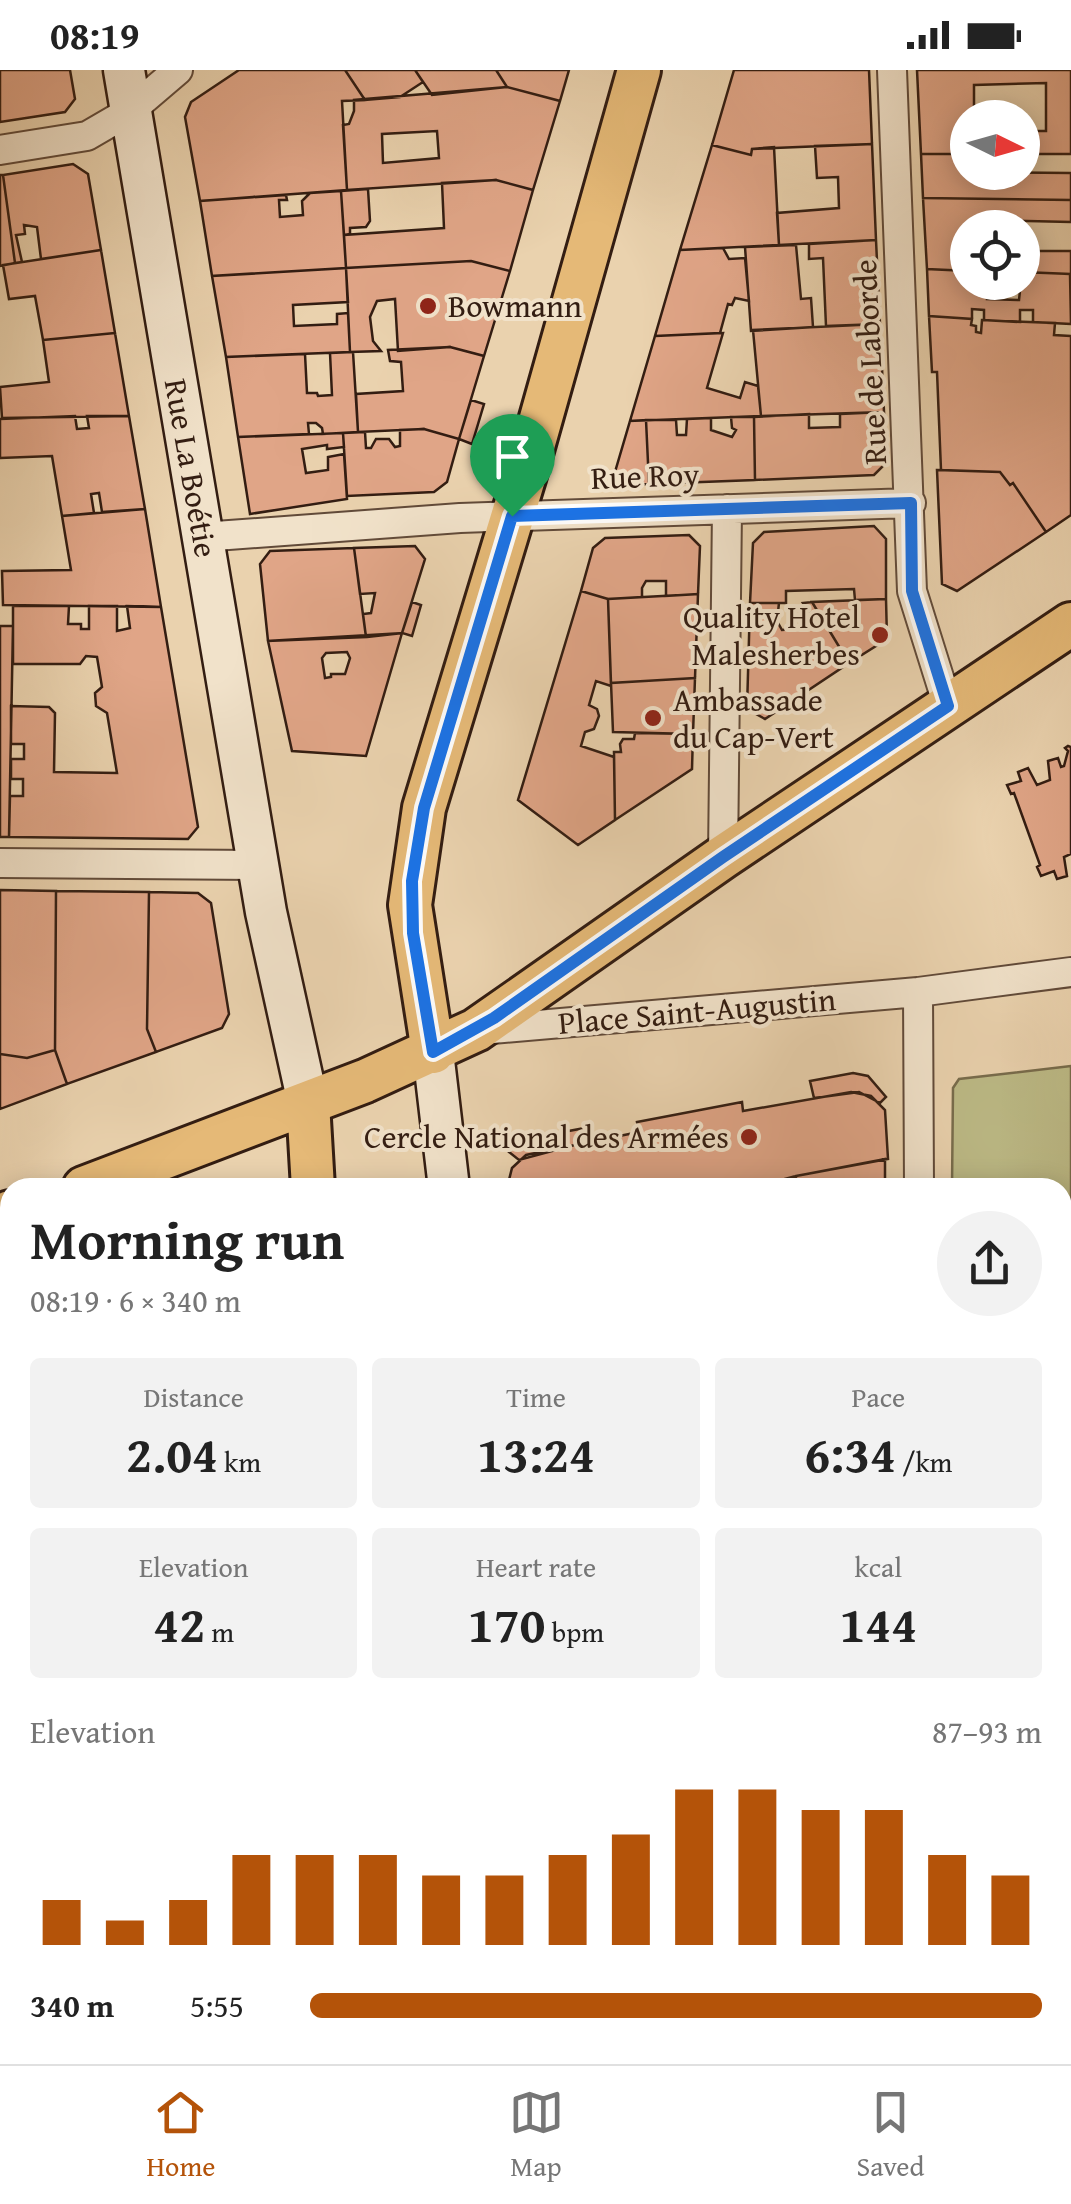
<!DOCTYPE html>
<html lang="en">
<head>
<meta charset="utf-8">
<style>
  :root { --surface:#fff; --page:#f2f2f2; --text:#222; --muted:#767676; --line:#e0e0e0; --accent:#b45309 }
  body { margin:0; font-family:"Gentium Book Plus",serif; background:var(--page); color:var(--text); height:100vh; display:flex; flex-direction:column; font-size:38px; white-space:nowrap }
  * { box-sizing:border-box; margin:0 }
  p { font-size:32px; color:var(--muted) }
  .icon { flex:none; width:55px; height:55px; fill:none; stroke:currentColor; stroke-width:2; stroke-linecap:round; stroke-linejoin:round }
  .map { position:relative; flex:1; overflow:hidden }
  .sheet { position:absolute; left:0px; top:1108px; width:1072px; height:888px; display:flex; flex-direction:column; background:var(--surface); border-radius:30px 30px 0 0; box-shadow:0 5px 25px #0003 }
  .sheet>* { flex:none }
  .needle { width:65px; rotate:95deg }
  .controls { position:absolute; left:950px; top:30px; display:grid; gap:20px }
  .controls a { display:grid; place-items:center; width:90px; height:90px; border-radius:50%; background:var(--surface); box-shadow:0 5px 25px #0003; font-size:50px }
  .pin { position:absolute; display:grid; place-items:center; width:85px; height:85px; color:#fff; margin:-102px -42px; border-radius:50% 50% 50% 0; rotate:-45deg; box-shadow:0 0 10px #0007 }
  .pin .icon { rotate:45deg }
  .round { display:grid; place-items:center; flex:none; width:105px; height:105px; border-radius:52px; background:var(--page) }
  .overview { display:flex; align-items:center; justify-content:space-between; height:170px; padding:0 30px }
  h1 { font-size:55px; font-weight:800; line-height:75px }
  .figures { display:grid; grid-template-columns:repeat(3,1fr); gap:15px; height:170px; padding:10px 30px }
  .figures div { display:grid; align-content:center; border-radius:10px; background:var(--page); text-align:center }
  .figures b { font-size:50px; font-weight:800 }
  .figures small { font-size:28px; font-weight:400 }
  .figures p { font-size:28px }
  .chart { height:280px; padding:20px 30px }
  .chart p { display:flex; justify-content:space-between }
  .chart svg { width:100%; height:180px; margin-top:10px; stroke:var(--accent); stroke-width:6 }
  ul { padding:0 30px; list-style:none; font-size:32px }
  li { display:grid; grid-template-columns:160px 120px 1fr; align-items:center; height:75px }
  li i { height:25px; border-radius:12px; background:var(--accent) }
  .status { display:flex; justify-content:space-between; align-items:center; height:70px; padding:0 50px; background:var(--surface); direction:ltr }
  .status svg { height:28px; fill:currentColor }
  .tabs { display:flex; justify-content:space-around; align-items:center; height:140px; border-top:2px solid var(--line); background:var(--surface); font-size:28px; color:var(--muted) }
  .tabs a { display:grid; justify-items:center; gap:5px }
  .tabs .on { color:var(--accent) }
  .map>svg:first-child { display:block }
  .green { fill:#bcba86; stroke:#786c4c; stroke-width:2.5 }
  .building { fill:#e0a587; stroke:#331d12; stroke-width:2.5; fill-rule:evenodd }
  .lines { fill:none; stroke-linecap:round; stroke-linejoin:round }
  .street-casing { stroke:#614a39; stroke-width:32 }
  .secondary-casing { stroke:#331d12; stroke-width:45 }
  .primary-casing { stroke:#331d12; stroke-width:48 }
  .street { stroke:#f1e2ca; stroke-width:28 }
  .secondary { stroke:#f1e2ca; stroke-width:40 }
  .primary { stroke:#e5b977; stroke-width:42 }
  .route-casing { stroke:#fff; stroke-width:20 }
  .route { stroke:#1a73e8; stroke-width:12 }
  .poi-dot { fill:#8f2418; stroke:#f1e2ca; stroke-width:4 }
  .labels { text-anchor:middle; stroke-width:8; stroke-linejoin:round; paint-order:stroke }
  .poi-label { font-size:32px; fill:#331d12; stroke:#f1e2ca; text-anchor:start }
  .street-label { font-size:32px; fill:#331d12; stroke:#f1e2ca }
</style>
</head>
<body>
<div class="status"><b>08:19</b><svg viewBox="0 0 49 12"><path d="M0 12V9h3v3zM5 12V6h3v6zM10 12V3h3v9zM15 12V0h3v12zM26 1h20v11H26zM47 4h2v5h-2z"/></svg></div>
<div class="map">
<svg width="1071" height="1994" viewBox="0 0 1071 1994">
  <rect width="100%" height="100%" fill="#ead2ae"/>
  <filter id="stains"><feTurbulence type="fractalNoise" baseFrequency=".002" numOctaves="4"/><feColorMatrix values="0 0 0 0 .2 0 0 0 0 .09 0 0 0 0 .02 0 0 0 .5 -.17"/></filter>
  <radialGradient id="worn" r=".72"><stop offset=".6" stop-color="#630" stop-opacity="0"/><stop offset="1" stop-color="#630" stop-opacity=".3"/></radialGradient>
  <!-- green -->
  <path class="green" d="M 1071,996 L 1071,1499 L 1062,1499 L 1062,1118 L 952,1117 L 953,1018 L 959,1009 Z"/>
  <!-- building -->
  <path class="building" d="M 0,0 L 70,0 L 75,29 L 65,42 L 0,52 Z
    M 239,0 L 345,0 L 365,30 L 342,31 L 347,120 L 200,131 L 185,47 L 191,32 Z
    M 345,0 L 415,0 L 423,12 L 400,27 L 365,30 Z
    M 415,0 L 496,0 L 507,17 L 432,25 Z
    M 496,0 L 569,0 L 560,31 L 507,17 Z
    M 734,0 L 869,0 L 872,74 L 752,79 L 751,85 L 712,75 Z
    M 917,0 L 1071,0 L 1071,84 L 1022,84 L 1022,61 L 1046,61 L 1046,13 L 974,15 L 974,48 L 968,48 L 968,84 L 921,84 Z
    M 507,17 L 560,31 L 533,120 L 496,110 L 347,120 L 343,55 L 349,54 L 354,41 L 354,30 ZM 437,61 L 439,88 L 383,93 L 382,64 Z
    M 872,74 L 876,170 L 779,175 L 777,143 L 839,138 L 838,107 L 817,108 L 815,76 Z
    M 712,75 L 751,85 L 752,79 L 774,77 L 779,175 L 680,180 Z
    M 921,84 L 968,84 L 968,102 L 1071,103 L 1071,130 L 923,128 Z
    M 73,94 L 88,104 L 101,180 L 41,189 L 37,157 L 24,155 L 25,164 L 16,165 L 22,192 L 15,193 L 3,105 Z
    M 0,105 L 3,105 L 15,193 L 0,196 Z
    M 496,110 L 533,120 L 510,201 L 471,191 L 346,198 L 344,165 L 444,158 L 442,113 Z
    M 368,119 L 370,151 L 366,157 L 350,158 L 350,164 L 344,165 L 341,121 Z
    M 341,121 L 346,198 L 212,206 L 200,131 L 286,125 L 287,130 L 279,130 L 280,147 L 303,145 L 302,131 L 310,123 Z
    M 923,128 L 1071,130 L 1071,152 L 983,150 L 979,158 L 968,158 L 968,201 L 927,199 Z
    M 876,170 L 880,254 L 826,256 L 823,188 L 809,189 L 809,174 Z
    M 796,175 L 801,229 L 811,228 L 813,257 L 751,261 L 745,177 Z
    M 723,178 L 729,189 L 745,188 L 749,231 L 735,228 L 732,235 L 728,234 L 720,263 L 655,266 L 680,180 Z
    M 101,180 L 115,263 L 43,270 L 35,226 L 9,229 L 3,195 Z
    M 1022,181 L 1071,181 L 1071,204 L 1022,202 Z
    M 471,191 L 510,201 L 484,286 L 450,277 L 398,281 L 395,229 L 377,231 L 370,247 L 373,271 L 381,281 L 350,282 L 346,198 Z
    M 346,198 L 348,232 L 293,235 L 294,256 L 337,254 L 337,244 L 348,243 L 350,282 L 226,287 L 212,206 Z
    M 927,199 L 968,201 L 968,212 L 988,212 L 987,229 L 1019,230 L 1022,202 L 1070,204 L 1071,254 L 1033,252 L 1033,240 L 1020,240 L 1020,252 L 984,250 L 984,240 L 972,239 L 972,249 L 929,246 Z
    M 929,246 L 972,249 L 971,255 L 976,256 L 976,262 L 981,263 L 982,250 L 1055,253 L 1054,265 L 1071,266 L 1071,445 L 1046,462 L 1013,413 L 1010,415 L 1000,402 L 941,400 L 937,302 L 932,302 Z
    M 880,254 L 884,342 L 761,346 L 753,260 Z
    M 115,263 L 129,346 L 2,348 L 0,317 L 49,312 L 43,270 Z
    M 723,263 L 707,318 L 740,328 L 745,312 L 758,316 L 761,346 L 630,351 L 655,266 Z
    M 450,277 L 484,286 L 459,369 L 424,359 L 358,362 L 356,324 L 403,321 L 401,292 L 390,291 L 388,280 Z
    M 353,282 L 358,362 L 323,364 L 322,358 L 316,353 L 308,353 L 309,364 L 238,367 L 226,287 L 305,284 L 307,323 L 317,323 L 318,326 L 332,325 L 330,283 Z
    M 471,330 L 484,334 L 472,374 L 459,369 Z
    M 884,342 L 887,392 L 874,405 L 755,410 L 754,347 L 809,344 L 809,358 L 840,357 L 840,344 Z
    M 75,346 L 77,359 L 89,358 L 87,346 L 129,346 L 145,439 L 102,442 L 99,423 L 91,424 L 94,443 L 62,446 L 52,386 L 0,388 L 0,349 Z
    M 731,347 L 754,347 L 755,410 L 649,414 L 646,350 L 676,350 L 677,365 L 686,365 L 687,349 L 711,348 L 711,360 L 732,367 L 736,360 L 732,358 Z
    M 646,350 L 649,414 L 625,415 L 615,402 L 630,351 Z
    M 424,359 L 459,369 L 447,412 L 434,422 L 347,426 L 343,363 L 365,362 L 366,378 L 371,378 L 376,369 L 389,369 L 395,377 L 400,376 L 400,360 Z
    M 343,363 L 344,377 L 327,379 L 327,375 L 302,379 L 306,403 L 328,400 L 328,387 L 344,384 L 347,429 L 250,444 L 238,367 Z
    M 937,400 L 1000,402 L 1010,415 L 1013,413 L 1046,462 L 957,521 L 942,514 Z
    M 145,439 L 161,537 L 3,535 L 2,501 L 71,500 L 62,446 Z
    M 874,456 L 886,469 L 886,529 L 855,530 L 854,519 L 786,521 L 786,533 L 750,533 L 753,473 L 764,462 Z
    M 689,465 L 700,476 L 698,524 L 666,526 L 666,511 L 646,511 L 642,518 L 642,527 L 608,529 L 581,521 L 593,478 L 605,468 Z
    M 415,476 L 425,489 L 402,563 L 366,567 L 363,544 L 371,543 L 375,523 L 360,524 L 354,478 Z
    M 354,478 L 366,567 L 268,571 L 260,494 L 270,481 Z
    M 581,521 L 608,529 L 611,616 L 596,611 L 589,635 L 597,639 L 599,646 L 594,659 L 585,662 L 581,676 L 614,687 L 615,750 L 578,775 L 518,730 Z
    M 698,524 L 695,608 L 611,613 L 608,529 Z
    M 886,529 L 887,569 L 849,593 L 812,532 Z
    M 412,532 L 421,535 L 412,566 L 402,563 Z
    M 812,532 L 849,593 L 765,649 L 747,639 L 750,533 L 779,533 L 777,551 L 782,560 L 795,559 L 813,547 L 803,533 Z
    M 13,536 L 69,536 L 68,554 L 81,554 L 81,559 L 89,559 L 89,536 L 117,536 L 117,561 L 130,558 L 127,536 L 161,537 L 198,757 L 188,769 L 9,767 L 10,726 L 23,726 L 23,709 L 11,709 L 11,689 L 24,689 L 24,674 L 11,674 L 11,636 L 49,637 L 55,643 L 54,702 L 117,703 L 107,643 L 96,636 L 95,623 L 102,617 L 97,587 L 86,586 L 80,594 L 13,594 Z
    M 0,556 L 13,556 L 9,767 L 0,767 Z
    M 402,563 L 366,686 L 292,681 L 268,571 ZM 347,582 L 350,588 L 345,604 L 331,604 L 331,607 L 325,608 L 322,588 L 326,583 Z
    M 695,608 L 693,664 L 613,662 L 611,613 Z
    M 635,663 L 693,664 L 692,699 L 615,750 L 614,682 L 621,682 L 620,674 L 623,669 L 634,669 Z
    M 1068,676 L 1071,677 L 1071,784 L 1064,787 L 1067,806 L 1057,809 L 1054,801 L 1041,806 L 1037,797 L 1040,795 L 1014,723 L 1011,724 L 1007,715 L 1021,711 L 1018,702 L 1028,698 L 1037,715 L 1050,710 L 1048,691 L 1058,688 L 1061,697 L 1064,696 L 1068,681 L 1065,678 Z
    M 0,820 L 56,821 L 55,980 L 27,988 L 0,984 Z
    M 56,821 L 149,822 L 147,959 L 156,982 L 67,1014 L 55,980 Z
    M 149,822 L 198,823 L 211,833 L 229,944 L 222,958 L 156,982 L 147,959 Z
    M 55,980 L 67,1014 L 0,1039 L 0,984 L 27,988 Z
    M 853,1003 L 868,1006 L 886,1027 L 880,1033 L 859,1022 L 814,1028 L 810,1011 Z
    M 851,1022 L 871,1026 L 885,1040 L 888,1089 L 796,1106 L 785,1109 L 787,1118 L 507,1118 L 512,1098 L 526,1085 L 639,1062 L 637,1052 L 742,1032 L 743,1041 Z
    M 590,1057 L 593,1070 L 519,1090 L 509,1082 L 521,1070 Z
    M 885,1089 L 885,1118 L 796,1118 L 796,1106 Z
    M 10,1236 L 10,1307 L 0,1311 L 0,1239 Z
    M 0,1541 L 10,1544 L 10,1579 L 0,1576 Z
    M 1062,1562 L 1071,1563 L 1071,1606 L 1066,1605 L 1062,1591 Z
    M 9,1615 L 10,1616 L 10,1687 L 0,1684 L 0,1637 Z
    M 0,1684 L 10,1687 L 10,1798 L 0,1795 Z
    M 1062,1736 L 1071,1737 L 1071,1769 L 1062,1769 Z
    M 0,1795 L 10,1798 L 10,1891 L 5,1907 L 0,1905 Z
    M 1062,1849 L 1071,1850 L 1071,1923 L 1062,1922 Z
    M 1062,1957 L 1071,1957 L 1071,1989 L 1065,1994 L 1020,1994 L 1021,1985 L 1062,1985 Z
    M 147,1985 L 219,1985 L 217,1994 L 145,1994 Z
    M 270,1985 L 333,1985 L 330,1994 L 267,1994 Z
    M 333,1985 L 404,1985 L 401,1994 L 330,1994 Z
    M 404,1985 L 439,1985 L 439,1994 L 401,1994 Z
    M 544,1985 L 574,1985 L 574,1993 L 583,1993 L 583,1985 L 623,1985 L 623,1994 L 544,1994 Z
    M 683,1985 L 730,1985 L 731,1994 L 683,1994 Z
    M 803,1985 L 860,1985 L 859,1994 L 802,1994 Z
    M 923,1985 L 983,1985 L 982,1994 L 923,1994 Z"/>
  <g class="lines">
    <!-- street casing -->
    <g class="street-casing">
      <path id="street" d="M 892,0 L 912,521 L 948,636
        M 0,80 L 87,66 L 130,41 L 178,0
        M 202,467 L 460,448 L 911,433
        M 723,787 L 727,439
        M 0,793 L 258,795
        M 918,922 L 919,1118
        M 481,960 L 918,922 L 1071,902
        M 1062,1529 L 1071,1529
        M 892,1994 L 892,1985"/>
    </g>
    <!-- secondary casing -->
    <g class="secondary-casing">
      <path id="secondary" d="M 124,0 L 266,842 L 308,1033
        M 433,982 L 449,1118
        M 489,1985 L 489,1994"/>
    </g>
    <!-- primary casing -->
    <g class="primary-casing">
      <path id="primary" d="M 433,982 L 410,835 L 424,738 L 525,405 L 639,0
        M 308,1033 L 313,1118
        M 84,1118 L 365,1011 L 476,960 L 723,787 L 1071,554
        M 0,1146 L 10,1142
        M 61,1994 L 64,1985"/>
    </g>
    <!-- street -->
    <use href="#street" class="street"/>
    <!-- secondary -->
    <use href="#secondary" class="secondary"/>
    <!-- primary -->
    <use href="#primary" class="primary"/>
  </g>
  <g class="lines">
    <!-- route casing -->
    <g class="route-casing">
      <path id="route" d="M 911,433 L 912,521 L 948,636 L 723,787 L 494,948 L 433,982 L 413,863 L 412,811 L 424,738 L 512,446 Z"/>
    </g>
    <!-- route -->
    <use href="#route" class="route"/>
  </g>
  <!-- markers -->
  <g class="poi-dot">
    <circle cx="428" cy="236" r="10"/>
    <circle cx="880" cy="565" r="10"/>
    <circle cx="653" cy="648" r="10"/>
    <circle cx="749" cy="1067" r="10"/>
  </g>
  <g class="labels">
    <!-- poi labels -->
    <g class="poi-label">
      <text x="448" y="247">Bowmann</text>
      <text x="860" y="558" text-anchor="end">Quality Hotel<tspan x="860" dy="37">Malesherbes</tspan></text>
      <text x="673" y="641">Ambassade<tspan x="673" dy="37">du Cap-Vert</tspan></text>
      <text x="729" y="1078" text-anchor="end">Cercle National des Armées</text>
    </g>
    <!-- street labels -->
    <g class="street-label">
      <text transform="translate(870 292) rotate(-93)" y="11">Rue de Laborde</text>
      <text transform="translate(191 398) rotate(80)" y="11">Rue La Boétie</text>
      <text transform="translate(645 406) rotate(-2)" y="11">Rue Roy</text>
      <text transform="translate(697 941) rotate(-5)" y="11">Place Saint-Augustin</text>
    </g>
  </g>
  <rect width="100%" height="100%" filter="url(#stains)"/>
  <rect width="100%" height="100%" fill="url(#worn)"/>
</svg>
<div class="controls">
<a><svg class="needle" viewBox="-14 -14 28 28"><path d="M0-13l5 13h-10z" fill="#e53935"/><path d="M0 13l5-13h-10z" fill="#767676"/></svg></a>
<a><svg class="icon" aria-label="locate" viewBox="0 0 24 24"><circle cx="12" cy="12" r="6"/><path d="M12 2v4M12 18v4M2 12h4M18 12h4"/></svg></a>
</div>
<div class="pin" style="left:512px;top:446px;background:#1e9e55"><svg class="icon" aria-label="arrive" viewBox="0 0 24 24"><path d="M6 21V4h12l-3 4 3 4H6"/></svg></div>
<section class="sheet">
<div class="overview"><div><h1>Morning run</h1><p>08:19 · 6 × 340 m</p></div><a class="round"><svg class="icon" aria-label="share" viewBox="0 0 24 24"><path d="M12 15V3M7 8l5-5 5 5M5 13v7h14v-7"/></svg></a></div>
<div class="figures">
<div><p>Distance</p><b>2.04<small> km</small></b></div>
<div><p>Time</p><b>13:24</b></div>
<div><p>Pace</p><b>6:34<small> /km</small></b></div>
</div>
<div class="figures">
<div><p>Elevation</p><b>42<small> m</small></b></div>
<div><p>Heart rate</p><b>170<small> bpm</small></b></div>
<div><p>kcal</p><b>144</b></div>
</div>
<div class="chart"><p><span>Elevation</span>87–93 m</p>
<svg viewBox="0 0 160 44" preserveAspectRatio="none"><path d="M5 44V33M15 44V38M25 44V33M35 44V22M45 44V22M55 44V22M65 44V27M75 44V27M85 44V22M95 44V17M105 44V6M115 44V6M125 44V11M135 44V11M145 44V22M155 44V27"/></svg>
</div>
<ul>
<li><b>340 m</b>5:55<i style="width:100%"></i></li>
</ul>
</section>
</div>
<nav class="tabs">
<a class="on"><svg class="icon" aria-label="home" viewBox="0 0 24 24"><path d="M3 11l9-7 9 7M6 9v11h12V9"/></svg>Home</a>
<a><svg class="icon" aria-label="map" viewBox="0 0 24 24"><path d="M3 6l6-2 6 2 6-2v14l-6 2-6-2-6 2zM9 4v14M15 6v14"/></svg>Map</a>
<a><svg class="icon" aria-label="saved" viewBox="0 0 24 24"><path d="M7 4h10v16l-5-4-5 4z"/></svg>Saved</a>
</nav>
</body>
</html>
